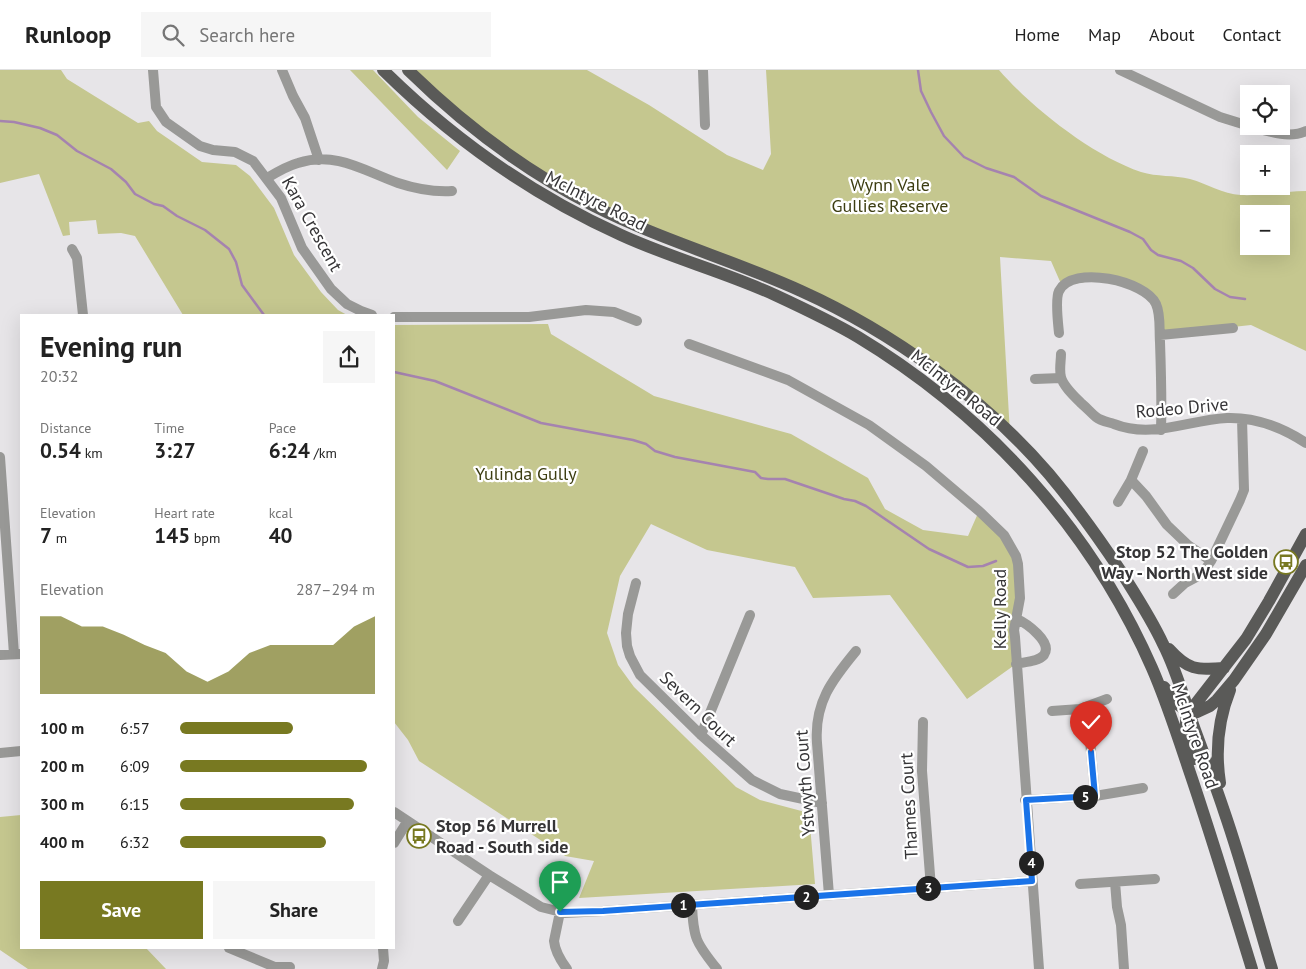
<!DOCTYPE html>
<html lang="en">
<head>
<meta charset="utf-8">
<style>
  :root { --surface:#fff; --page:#f6f6f6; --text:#222; --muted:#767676; --line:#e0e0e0; --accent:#787921 }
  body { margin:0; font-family:"PT Sans",sans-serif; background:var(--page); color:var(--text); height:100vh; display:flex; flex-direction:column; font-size:19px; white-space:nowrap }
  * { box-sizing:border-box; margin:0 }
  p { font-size:16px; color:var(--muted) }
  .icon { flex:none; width:28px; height:28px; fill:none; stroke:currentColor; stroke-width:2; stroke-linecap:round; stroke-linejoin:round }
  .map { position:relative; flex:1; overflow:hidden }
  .drawer { position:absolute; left:20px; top:244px; width:375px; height:635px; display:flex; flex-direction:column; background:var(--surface); border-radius:0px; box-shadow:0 5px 20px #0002 }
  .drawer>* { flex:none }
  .tools { position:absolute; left:1240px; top:15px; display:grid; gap:10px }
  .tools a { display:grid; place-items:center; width:50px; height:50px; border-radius:0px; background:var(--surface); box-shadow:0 5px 20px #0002; font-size:25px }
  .pin { position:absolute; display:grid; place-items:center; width:42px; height:42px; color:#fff; margin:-51px -21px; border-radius:50% 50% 50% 0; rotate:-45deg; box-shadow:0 0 5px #0007 }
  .pin .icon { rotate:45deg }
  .km { position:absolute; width:25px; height:25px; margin:-12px; border-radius:50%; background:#222; color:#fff; font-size:14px; line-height:25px; text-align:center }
  .round { display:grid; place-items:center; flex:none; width:52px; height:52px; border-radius:0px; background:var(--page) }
  .head { display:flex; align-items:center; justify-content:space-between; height:85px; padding:0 20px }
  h1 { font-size:28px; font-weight:700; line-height:38px }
  .metrics { display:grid; grid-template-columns:repeat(3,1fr); gap:8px; height:85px; padding:5px 20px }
  .metrics div { display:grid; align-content:center }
  .metrics b { font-size:21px; font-weight:700 }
  .metrics small { font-size:14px; font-weight:400 }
  .metrics p { font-size:14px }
  .chart { height:140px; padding:10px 20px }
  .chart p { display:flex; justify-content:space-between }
  .chart svg { width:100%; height:90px; margin-top:5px; fill:var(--accent); opacity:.7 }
  .cta { display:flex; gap:10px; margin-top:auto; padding:10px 20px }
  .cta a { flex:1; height:58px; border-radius:0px; background:var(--accent); color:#fff; font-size:20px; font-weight:700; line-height:58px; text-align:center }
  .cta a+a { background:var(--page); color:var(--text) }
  ul { padding:0 20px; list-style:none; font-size:16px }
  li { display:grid; grid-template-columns:80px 60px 1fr; align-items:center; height:38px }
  li i { height:12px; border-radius:6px; background:var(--accent) }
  header { display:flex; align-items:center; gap:30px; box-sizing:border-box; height:70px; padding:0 25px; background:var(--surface); border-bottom:1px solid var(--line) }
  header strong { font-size:24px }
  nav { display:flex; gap:28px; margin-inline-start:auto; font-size:18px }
  .search { width:350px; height:45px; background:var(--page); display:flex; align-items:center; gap:12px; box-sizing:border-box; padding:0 18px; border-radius:0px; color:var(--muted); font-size:19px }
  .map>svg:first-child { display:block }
  .green { fill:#c5c78f; fill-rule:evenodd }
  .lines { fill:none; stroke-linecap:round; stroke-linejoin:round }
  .stream { stroke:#a583af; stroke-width:2.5 }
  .minor { stroke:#999997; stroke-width:10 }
  .primary { stroke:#5a5a58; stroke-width:12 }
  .route-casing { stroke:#fff; stroke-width:10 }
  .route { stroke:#1a73e8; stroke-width:6 }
  .labels { text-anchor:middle; stroke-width:4.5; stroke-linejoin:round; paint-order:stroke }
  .park-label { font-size:18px; fill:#3c3d11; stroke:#fff }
  .street-label { font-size:18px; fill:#363537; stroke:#fff }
  .poi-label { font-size:18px; font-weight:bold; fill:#363537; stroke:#fff; text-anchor:end }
</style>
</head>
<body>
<header>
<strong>Runloop</strong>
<div class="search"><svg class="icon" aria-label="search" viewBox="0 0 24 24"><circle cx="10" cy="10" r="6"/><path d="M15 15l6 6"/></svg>Search here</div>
<nav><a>Home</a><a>Map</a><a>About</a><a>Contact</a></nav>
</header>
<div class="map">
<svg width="1306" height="899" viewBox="0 0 1306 899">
  <rect width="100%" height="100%" fill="#e7e5e8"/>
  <!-- green -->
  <path class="green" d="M 0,0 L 61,0 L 67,9 L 138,53 L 149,51 L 157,61 L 202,92 L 236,95 L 250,106 L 274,138 L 294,185 L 321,222 L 338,240 L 347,245 L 183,245 L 135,166 L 121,163 L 98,164 L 96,150 L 69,152 L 70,165 L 63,166 L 39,104 L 0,113 Z
    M 350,0 L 373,0 L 418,47 L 460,81 L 447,100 Z
    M 408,0 L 587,0 L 649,35 L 727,85 L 763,100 L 771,84 L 766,0 L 999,0 C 1032,38 1093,86 1141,102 C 1157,107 1174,105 1190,109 C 1208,114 1222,124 1241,125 C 1262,126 1285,121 1306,121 L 1306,281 L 1251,255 L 1160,265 L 1152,226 L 1107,208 L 1062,216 L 1051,191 L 1000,187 L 1010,364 L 868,255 L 652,162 L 543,107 ZM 1249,144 L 1281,144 L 1281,176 L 1249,176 Z
    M 548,254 L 551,264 L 654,326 L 791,364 L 868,408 L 885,439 L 923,460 L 968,466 L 979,441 L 1004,465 L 1018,494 L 1016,594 L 967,629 L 890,525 L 813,528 L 795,497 L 707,480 L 651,454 L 620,506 L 607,563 L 618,595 L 634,617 L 736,717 L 760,730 L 809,743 L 815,814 L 579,828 L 594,791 L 565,786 L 419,691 L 408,670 L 394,652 L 394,255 Z
    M 21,745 L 21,878 L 146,878 L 166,899 L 28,899 L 0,880 L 0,747 Z"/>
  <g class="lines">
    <!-- stream -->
    <path class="stream" d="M 918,0 L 921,21 L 931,42 L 944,66 L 964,87 L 986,98 L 1014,107 L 1041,126 L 1130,162 L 1143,169 L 1151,180 L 1158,185 L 1181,191 L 1193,198 L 1215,219 L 1230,227 L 1245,229
      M 0,51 L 14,52 L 40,58 L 57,65 L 77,81 L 111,99 L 126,112 L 135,124 L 154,134 L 163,136 L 177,146 L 205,160 L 229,179 L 236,192 L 242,215 L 264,245
      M 394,302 L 435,311 L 541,353 L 633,370 L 646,374 L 655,381 L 675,387 L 755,402 L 761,408 L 768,409 L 785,409 L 844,429 L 855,431 L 866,436 L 929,479 L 968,497 L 983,496 L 996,491"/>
    <!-- minor -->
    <path class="minor" d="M 153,0 L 156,37 L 166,52 L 200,76 L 213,80 L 235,82 L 253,91 L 281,128 L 302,178 L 331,219 L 347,234 L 361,241 L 372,245
      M 282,0 L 293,26 L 305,48 L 319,90
      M 703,0 L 705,55
      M 1120,0 L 1220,47 L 1249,56
      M 1250,56 C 1267,61 1289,69 1306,61
      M 267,108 C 277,102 287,96 298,93 C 337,81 364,101 398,113 C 416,119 434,122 452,121
      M 72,179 L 77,188 L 83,245
      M 394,247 L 529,247 L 586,240 L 614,242 L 637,251
      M 1059,263 C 1058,253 1055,229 1059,221 C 1072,194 1146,211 1156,234 C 1161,245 1159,259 1160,272 C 1161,301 1162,330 1161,360
      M 1160,265 L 1233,258
      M 689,274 L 788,310 L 869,355 L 926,396 L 979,441 L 1004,465 L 1016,486 L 1018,494 L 1020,528 L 1014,560 L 1015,567 L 1039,899
      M 1061,284 C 1061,291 1059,300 1061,307 C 1063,316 1075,327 1082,334 C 1087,338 1091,343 1096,347 C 1101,351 1108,352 1114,354 C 1152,369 1188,350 1227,348 C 1255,347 1283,358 1306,373
      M 1035,309 L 1061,308
      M 0,387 L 14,584
      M 1131,410 L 1146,426 L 1167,455 L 1188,475 L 1211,491
      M 1118,432 L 1131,410 L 1143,381
      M 636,513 L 628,544 L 626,563 L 627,576 L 630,586 L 640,605 L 701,665 L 752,710 L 780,724 L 822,733
      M 1173,524 L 1185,513 L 1202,504 L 1211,491 L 1240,430 L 1244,420 L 1242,349
      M 0,585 L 21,584
      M 1016,594 C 1024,592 1038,592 1044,585 C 1053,572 1026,553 1017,549
      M 1087,637 L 1095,726
      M 1052,641 L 1080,639 L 1107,629
      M 923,652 L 922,701 L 931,818
      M 701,665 L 750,545
      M 0,683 L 21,681
      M 1025,730 L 1095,726 L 1143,718
      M 394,742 L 489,805 L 541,837 L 565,843 L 603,841 L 1032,811
      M 394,773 L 407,752
      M 1115,812 L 1117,837 L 1121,855 L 1124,899
      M 1080,814 L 1155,809
      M 829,825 L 817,673 C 814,633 832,610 856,581
      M 692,834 C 693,868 696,873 717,899
      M 560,842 L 554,871 C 555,881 561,891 567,899
      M 458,851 L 489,805
      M 229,878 L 275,897 L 290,897
      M 382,899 L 384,891 L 383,878"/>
    <!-- primary -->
    <path class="primary" d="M 383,0 C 454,70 530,124 621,165 C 671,188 725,202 775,225 C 803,238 831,251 858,267 C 987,345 1091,459 1152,598 C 1166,630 1177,664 1188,697 C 1211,764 1231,831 1252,899
      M 408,0 C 463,54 525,101 594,136 C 661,170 733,190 801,221 C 892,262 984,328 1049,404 C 1075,435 1098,467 1120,500 C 1135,524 1151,548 1163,574 C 1177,601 1185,632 1195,660 C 1205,687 1215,714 1224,741 C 1242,793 1256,846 1272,899
      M 1169,579 C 1188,600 1196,600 1224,598
      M 1164,617 L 1177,634 L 1189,642 L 1197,642 L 1210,636 L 1217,630 L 1234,610 L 1266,564 L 1306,495
      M 1194,689 C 1190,674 1183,660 1187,645 L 1246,569 L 1269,531 L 1306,464
      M 1220,713 C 1215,680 1218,650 1230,620"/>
  </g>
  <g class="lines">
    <!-- route casing -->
    <g class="route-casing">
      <path id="route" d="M 560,842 L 603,841 L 1032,811 L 1026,730 L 1095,726 L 1091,682"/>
    </g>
    <!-- route -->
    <use href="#route" class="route"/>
  </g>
  <!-- icons -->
  <defs>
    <g id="bus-ring" transform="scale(1.25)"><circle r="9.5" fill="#fff" stroke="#787921" stroke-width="1.5"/><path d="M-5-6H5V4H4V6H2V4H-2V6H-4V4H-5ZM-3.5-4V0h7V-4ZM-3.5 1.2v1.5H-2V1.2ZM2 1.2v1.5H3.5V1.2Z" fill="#787921"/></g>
  </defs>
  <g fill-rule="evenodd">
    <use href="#bus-ring" x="1286" y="492"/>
    <use href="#bus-ring" x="419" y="766"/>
  </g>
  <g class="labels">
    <!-- park labels -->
    <g class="park-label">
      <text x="890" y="121">Wynn Vale<tspan x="890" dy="21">Gullies Reserve</tspan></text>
      <text x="526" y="410">Yulinda Gully</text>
    </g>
    <!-- street labels -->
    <g class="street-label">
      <text transform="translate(596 131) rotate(27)" y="6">McIntyre Road</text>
      <text transform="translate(312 154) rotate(61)" y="6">Kara Crescent</text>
      <text transform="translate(956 318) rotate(39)" y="6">McIntyre Road</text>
      <text transform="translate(1182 338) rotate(-5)" y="6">Rodeo Drive</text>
      <text transform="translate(1000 539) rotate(-90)" y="6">Kelly Road</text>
      <text transform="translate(698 639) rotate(44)" y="6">Severn Court</text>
      <text transform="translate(1195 666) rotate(71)" y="6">McIntyre Road</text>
      <text transform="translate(805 713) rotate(-94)" y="6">Ystwyth Court</text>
      <text transform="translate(909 736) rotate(-93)" y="6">Thames Court</text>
    </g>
    <!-- poi labels -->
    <g class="poi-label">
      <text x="1268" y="488">Stop 52 The Golden<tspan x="1268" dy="21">Way - North West side</tspan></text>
      <text x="436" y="762" text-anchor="start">Stop 56 Murrell<tspan x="436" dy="21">Road - South side</tspan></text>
    </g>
  </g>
</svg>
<div class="tools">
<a><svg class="icon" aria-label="locate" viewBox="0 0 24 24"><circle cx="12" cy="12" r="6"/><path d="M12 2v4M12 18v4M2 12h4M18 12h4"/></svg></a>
<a>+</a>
<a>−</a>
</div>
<div class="pin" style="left:560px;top:842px;background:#1e9e55"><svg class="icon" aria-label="arrive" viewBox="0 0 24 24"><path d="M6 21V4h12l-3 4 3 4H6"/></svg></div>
<div class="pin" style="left:1091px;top:682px;background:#d93025"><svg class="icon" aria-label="check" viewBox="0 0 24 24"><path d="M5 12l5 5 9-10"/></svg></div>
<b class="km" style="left:683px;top:835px">1</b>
<b class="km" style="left:806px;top:827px">2</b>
<b class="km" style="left:928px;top:818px">3</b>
<b class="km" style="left:1031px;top:793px">4</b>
<b class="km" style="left:1085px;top:727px">5</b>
<section class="drawer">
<div class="head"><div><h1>Evening run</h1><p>20:32</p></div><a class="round"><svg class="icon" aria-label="share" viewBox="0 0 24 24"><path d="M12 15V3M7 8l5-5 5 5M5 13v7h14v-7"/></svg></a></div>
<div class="metrics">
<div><p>Distance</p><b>0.54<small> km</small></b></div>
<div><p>Time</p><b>3:27</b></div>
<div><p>Pace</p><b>6:24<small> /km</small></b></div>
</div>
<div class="metrics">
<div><p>Elevation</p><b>7<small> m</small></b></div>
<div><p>Heart rate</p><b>145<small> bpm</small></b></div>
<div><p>kcal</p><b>40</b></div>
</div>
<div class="chart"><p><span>Elevation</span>287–294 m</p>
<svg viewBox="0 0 160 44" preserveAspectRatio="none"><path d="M0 44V6L10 6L20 11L30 11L40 15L50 20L60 24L70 33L80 38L90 33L100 24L110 20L120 20L130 20L140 20L150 11L160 6V44z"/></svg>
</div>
<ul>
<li><b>100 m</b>6:57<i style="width:58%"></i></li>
<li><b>200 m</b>6:09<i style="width:96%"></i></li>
<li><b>300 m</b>6:15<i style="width:89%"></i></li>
<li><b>400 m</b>6:32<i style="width:75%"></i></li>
</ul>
<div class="cta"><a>Save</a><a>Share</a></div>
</section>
</div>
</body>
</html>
